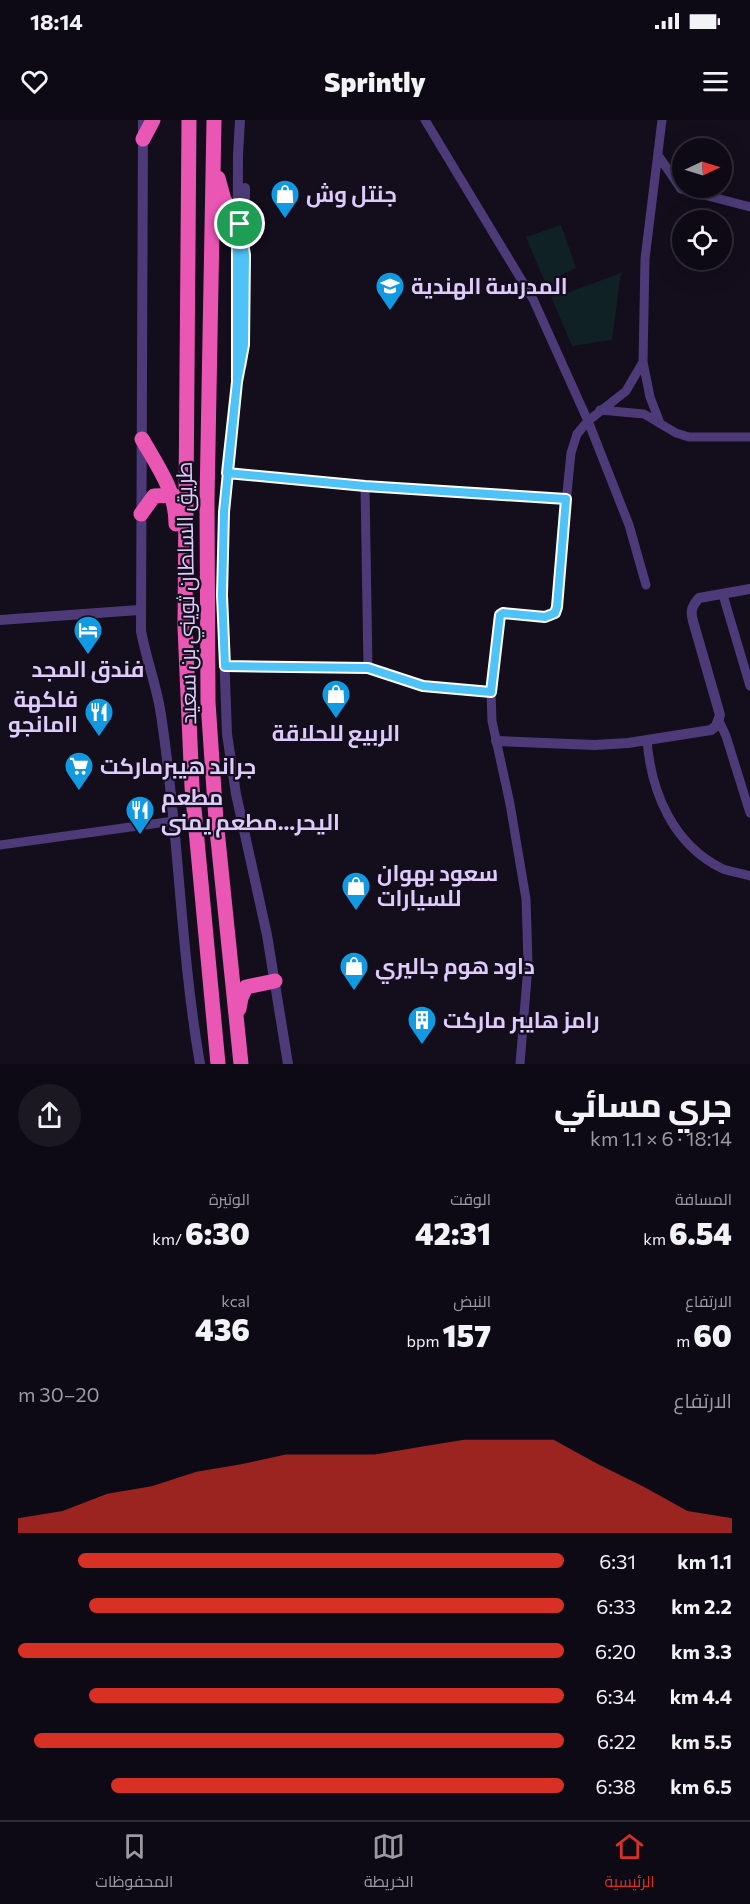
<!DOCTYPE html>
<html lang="ar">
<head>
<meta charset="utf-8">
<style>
  :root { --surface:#0e0a15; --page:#1c1822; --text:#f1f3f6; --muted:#9b9aa0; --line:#2e2b34; --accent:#d93025 }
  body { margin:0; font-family:Commissioner,Cairo,sans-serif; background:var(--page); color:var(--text); direction:rtl; height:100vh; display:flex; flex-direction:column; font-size:22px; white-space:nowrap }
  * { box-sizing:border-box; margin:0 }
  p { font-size:20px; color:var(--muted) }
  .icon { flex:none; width:33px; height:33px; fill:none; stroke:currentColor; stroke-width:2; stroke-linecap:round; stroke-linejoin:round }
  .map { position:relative; height:944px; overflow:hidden; direction:ltr }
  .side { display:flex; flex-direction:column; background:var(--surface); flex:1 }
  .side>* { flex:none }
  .needle { width:39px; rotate:86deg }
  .tools { position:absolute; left:672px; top:18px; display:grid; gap:12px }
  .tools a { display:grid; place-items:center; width:60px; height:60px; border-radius:50%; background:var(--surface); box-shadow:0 6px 24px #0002,0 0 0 2px var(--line); font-size:30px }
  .pin { position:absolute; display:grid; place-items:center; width:51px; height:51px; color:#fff; margin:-26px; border:3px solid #fff; border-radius:50%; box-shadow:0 2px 6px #0007 }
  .round { display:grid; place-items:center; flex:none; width:63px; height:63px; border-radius:32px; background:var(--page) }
  .summary { display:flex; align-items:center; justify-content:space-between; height:102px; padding:0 18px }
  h1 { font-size:33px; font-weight:800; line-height:45px }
  .stats { display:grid; grid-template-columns:repeat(3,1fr); gap:9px; height:102px; padding:6px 18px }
  .stats div { display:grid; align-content:center }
  .stats b { font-size:30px; font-weight:800 }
  .stats small { font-size:16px; font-weight:400 }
  .stats p { font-size:16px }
  .chart { height:168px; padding:12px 18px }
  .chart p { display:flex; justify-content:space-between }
  .chart svg { width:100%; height:108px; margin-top:6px; fill:var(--accent); opacity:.7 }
  ul { padding:0 18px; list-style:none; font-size:20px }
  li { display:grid; grid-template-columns:96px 72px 1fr; align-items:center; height:45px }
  li i { height:15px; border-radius:8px; background:var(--accent) }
  .status { display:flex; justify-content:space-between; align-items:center; height:42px; padding:0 30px; background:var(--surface); direction:ltr }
  .status svg { height:16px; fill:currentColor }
  header { display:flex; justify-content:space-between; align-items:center; height:78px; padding:0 18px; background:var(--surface); font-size:27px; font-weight:800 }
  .menu { display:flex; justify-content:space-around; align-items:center; height:84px; border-top:2px solid var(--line); background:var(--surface); font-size:16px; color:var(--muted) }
  .menu a { display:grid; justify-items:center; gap:3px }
  .menu .active { color:var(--accent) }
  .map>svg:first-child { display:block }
  .green { fill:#102125 }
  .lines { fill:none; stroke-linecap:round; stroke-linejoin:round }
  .minor { stroke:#4c3b78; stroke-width:9 }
  .tertiary { stroke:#4c3b78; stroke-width:10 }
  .trunk { stroke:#e956b4; stroke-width:15 }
  .route-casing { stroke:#fff; stroke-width:12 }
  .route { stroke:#4fc3f7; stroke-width:8 }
  .labels { text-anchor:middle; stroke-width:4.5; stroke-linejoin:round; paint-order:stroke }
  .poi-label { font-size:22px; font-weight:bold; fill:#ddcbfb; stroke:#130d1c; text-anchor:start }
  .street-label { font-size:22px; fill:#ddcbfb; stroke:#130d1c }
</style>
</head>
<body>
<div class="status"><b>18:14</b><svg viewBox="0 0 49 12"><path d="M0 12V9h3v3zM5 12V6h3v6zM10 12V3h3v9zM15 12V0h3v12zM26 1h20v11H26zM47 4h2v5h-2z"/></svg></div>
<header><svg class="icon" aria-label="menu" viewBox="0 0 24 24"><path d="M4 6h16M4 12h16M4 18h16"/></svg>Sprintly<svg class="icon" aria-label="heart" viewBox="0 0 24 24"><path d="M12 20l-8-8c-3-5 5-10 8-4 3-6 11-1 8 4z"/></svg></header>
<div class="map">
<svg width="750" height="944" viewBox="0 0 750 944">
  <rect width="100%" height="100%" fill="#130d1c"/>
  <!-- green -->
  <path class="green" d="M 561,105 L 576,148 L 557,157 L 564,174 L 621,153 L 612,220 L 572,226 L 526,117 Z"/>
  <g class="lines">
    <!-- minor -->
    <path class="minor" d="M 425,0 L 533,179 L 588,301 L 629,405 L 646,465
      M 658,35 L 681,69 L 750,87
      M 643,242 L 650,277 L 660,303
      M 600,290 L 644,294 L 676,313 L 689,317 L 750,317
      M 227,353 L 365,367 L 566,379
      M 365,367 L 368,548
      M 723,475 L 750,566
      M 225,546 L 368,548 L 423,565 L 491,572
      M 719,601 L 726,616 L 750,693
      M 647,620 C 651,672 673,725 723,749 C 731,752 741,753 750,756
      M 0,725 L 174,701
      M 520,944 L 528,846 L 527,809 L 526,779 L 510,684 L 492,601 L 491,572 L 498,499 L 503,493 L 545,497 L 555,493 L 571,333 L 577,314 L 588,301 L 626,271 L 643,242 L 645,139 L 662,0"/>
    <!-- tertiary -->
    <path class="tertiary" d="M 143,0 L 141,511 C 146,539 157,566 161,595 C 179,711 180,829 200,944
      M 240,0 L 238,35 L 237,262 L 224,392 L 222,475 L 227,614 L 236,674 L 267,815 L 288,944
      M 242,245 L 244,225 L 245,68
      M 0,500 L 139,490
      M 496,621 L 595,625 L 628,623 L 711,610 L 716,606 L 720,595 L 693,501 C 690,491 692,486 699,478 L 750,469"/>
    <!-- trunk -->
    <path class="trunk" d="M 189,0 L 185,507 L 192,667 L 218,944
      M 214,0 L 207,381 L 208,582 L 216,700 L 241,944
      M 143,19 L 153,0
      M 218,58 L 224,80 L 237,97
      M 142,319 C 158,347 176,371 176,404
      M 141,394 L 154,376 L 173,375
      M 239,889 L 241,878 L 246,867 L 275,861"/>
  </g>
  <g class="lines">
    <!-- route casing -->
    <g class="route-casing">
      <path id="route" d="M 240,104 L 245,135 L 244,225 L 237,262 L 224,392 L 222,475 L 225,546 L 368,548 L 423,566 L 491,572 L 500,495 L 503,493 L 545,497 L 555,493 L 557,487 L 566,379 L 365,366 L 227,353 L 237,262 L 237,97 L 240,104"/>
    </g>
    <!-- route -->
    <use href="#route" class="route"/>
  </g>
  <!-- icons -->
  <defs>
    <g id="shop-pin" transform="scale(1.5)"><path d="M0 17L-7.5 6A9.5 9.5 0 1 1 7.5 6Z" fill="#1199e2" stroke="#130d1c"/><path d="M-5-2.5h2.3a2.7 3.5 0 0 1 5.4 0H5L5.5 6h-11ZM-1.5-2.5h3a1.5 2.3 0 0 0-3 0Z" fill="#fff"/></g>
    <g id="school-pin" transform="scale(1.5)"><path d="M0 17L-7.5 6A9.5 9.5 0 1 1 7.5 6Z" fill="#1199e2" stroke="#130d1c"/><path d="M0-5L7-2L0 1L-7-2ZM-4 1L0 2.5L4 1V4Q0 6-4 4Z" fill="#fff"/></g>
    <g id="hotel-pin" transform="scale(1.5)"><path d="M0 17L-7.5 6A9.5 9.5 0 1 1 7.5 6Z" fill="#1199e2" stroke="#130d1c"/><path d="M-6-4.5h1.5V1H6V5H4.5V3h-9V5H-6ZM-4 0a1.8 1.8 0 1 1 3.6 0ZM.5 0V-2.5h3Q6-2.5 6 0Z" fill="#fff"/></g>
    <g id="restaurant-pin" transform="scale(1.5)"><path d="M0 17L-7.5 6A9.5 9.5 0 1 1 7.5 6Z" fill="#1199e2" stroke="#130d1c"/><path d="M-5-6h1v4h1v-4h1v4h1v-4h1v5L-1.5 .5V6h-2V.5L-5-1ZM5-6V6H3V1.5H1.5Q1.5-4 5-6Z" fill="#fff"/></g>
    <g id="supermarket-pin" transform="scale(1.5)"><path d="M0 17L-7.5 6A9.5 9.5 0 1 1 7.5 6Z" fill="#1199e2" stroke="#130d1c"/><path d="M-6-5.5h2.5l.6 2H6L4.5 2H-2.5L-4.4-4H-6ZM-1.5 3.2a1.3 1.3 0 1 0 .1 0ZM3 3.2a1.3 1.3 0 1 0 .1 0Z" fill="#fff"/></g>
    <g id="building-pin" transform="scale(1.5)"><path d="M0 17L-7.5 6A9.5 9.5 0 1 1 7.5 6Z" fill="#1199e2" stroke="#130d1c"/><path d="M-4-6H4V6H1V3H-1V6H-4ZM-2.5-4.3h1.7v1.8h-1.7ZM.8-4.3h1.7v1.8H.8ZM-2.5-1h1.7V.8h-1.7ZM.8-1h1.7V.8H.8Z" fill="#fff"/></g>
  </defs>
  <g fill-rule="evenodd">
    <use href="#shop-pin" x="285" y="74"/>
    <use href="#school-pin" x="390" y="166"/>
    <use href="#hotel-pin" x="88" y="510"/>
    <use href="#shop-pin" x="336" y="574"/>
    <use href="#restaurant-pin" x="99" y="592"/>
    <use href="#supermarket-pin" x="79" y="646"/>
    <use href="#restaurant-pin" x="140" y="690"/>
    <use href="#shop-pin" x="356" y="766"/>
    <use href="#shop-pin" x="354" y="846"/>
    <use href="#building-pin" x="422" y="900"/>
  </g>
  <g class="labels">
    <!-- poi labels -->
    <g class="poi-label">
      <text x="306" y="82">جنتل وش</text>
      <text x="411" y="174">المدرسة الهندية</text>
      <text x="88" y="557" text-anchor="middle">فندق المجد</text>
      <text x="78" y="587" text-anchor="end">فاكه‍ة<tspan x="78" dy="25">اامانجو</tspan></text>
      <text x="336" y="621" text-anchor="middle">الربيع للحلاقة</text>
      <text x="100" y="654">جراند ه‍يبرماركت</text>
      <text x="161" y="685">مطعم<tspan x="161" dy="25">اليحر...مطعم يمنى</tspan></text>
      <text x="377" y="761">سعود بهوان<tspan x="377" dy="25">للسيارات</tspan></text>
      <text x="375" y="854">داود هوم جاليري</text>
      <text x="443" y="908">رامز هايبر ماركت</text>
    </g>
    <!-- street labels -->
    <g class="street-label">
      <text transform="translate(186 473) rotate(-91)" y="8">طريق السلطان ثويني بن سعيد</text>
    </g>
  </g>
</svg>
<div class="tools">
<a><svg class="needle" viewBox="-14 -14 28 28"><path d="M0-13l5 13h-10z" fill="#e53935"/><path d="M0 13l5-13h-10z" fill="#9b9aa0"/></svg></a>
<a><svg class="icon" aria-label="locate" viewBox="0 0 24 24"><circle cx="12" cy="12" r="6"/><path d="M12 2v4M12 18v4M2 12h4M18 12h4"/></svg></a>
</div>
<div class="pin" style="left:240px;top:104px;background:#1e9e55"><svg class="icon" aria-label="arrive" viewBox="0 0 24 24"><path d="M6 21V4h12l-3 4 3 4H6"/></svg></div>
</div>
<section class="side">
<div class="summary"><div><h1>جري مسائي</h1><p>18:14 · 6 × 1.1 km</p></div><a class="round"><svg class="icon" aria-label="share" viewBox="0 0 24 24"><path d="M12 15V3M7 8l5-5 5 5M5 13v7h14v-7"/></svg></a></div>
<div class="stats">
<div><p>المسافة</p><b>6.54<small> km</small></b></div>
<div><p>الوقت</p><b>42:31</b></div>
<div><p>الوتيرة</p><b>6:30<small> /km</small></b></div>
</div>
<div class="stats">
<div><p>الارتفاع</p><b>60<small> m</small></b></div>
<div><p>النبض</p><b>157<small> bpm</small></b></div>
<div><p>kcal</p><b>436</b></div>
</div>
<div class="chart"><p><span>الارتفاع</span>20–30 m</p>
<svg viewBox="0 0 160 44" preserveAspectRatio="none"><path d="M0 44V38L10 35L20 28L30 25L40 19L50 16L60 12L70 12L80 12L90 9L100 6L110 6L120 6L130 16L140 25L150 35L160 38V44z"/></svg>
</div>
<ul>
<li><b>1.1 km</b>6:31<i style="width:89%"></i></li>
<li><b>2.2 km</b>6:33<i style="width:87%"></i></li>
<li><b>3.3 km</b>6:20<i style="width:100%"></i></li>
<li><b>4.4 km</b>6:34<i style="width:87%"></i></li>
<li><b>5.5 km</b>6:22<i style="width:97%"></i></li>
<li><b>6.5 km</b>6:38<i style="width:83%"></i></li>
</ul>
</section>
<nav class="menu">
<a class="active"><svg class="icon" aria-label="home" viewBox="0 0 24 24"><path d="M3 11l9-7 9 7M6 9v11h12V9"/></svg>الرئيسية</a>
<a><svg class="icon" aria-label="map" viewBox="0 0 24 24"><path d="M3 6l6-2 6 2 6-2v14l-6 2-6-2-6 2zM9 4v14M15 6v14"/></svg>الخريطة</a>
<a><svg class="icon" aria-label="saved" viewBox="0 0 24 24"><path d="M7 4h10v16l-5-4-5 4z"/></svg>المحفوظات</a>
</nav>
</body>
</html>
